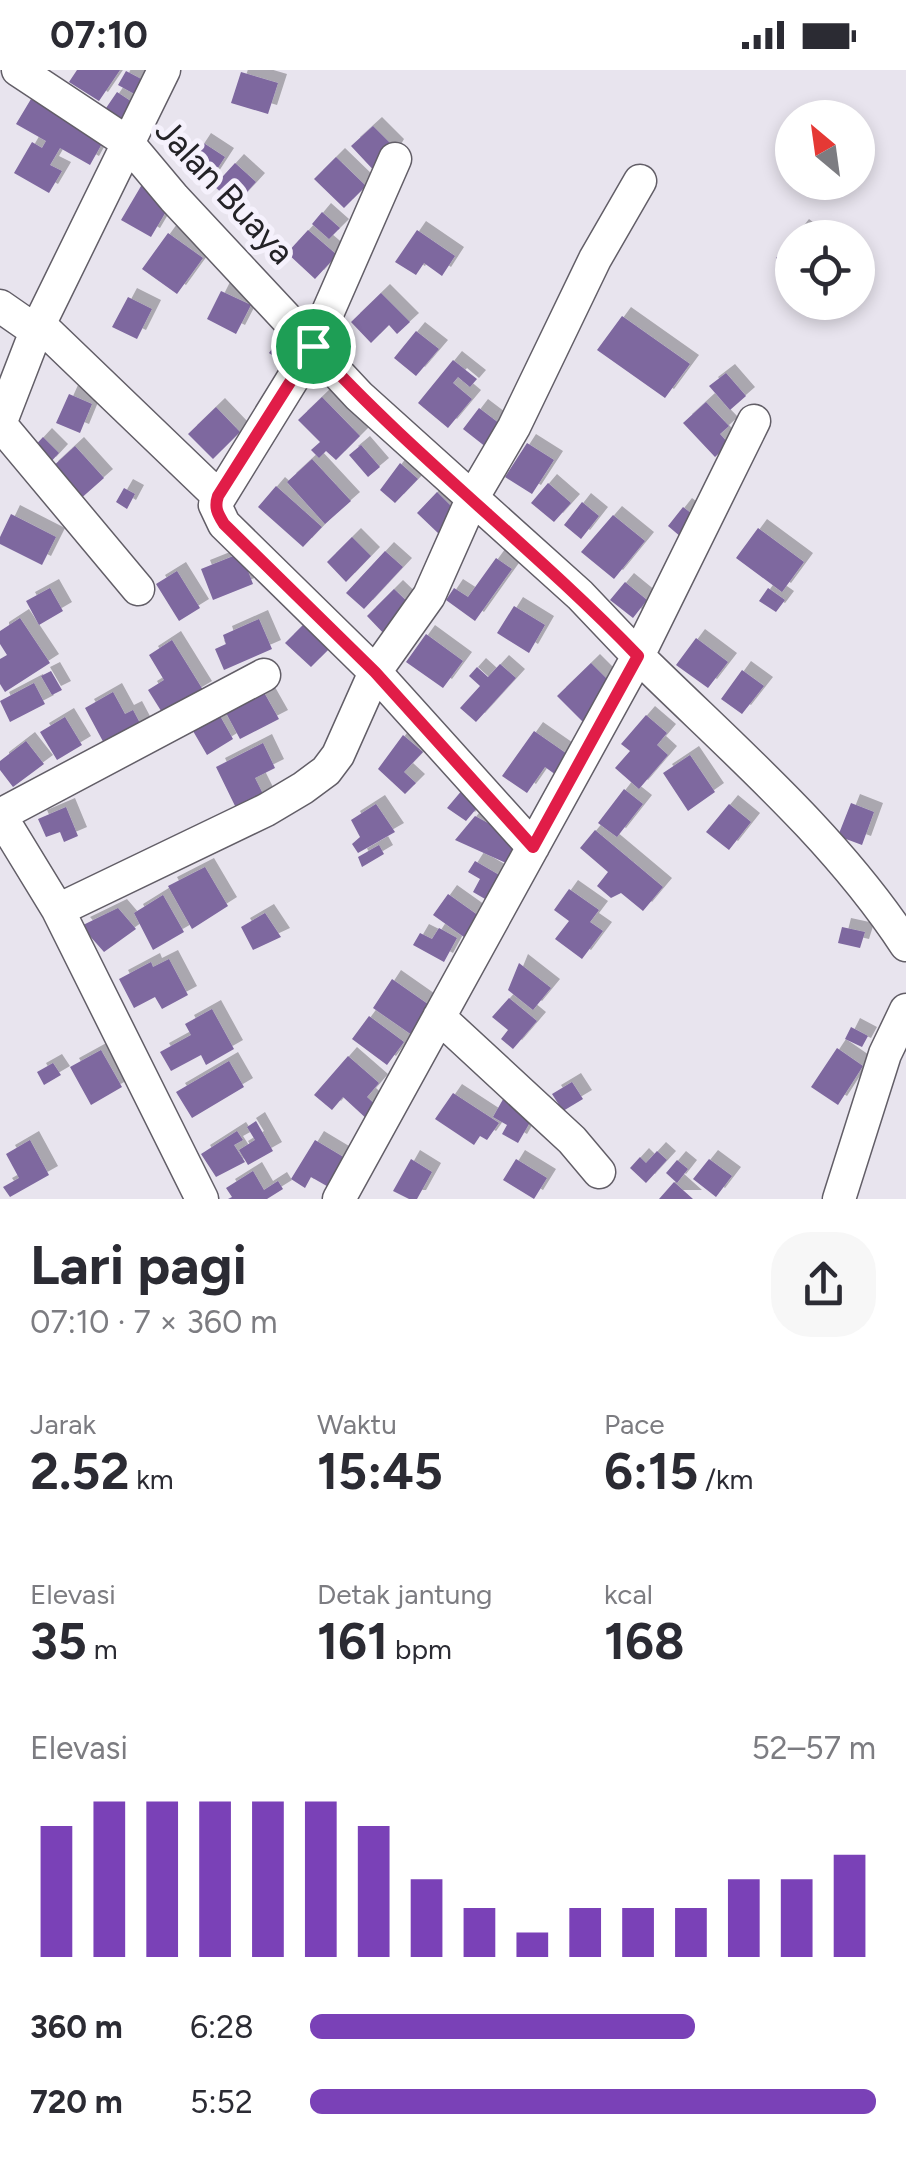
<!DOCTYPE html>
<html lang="id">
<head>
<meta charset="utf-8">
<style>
  :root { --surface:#fff; --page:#f7f7f7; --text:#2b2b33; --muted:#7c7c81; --accent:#7a41b7 }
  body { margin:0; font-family:Figtree,sans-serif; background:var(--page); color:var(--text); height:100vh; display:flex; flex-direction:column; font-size:38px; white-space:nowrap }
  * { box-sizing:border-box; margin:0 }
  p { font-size:32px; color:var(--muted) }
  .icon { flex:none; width:55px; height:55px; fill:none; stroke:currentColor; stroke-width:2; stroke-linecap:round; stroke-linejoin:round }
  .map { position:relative; height:1129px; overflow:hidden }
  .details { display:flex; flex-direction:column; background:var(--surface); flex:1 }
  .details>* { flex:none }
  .needle { width:65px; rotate:331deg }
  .buttons { position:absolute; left:775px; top:30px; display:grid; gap:20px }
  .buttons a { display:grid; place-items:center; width:100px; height:100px; border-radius:50%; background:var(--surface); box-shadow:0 5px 15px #0003; font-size:50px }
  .pin { position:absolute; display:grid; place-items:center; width:85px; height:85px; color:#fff; margin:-42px; border:5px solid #fff; border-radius:50%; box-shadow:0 2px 10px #0007 }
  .round { display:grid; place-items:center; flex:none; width:105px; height:105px; border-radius:40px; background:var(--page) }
  .overview { display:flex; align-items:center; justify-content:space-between; height:170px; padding:0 30px }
  h1 { font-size:55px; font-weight:700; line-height:75px }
  .figures { display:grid; grid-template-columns:repeat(3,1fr); gap:15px; height:170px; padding:10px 30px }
  .figures div { display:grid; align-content:center }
  .figures b { font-size:50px; font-weight:700 }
  .figures small { font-size:28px; font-weight:400 }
  .figures p { font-size:28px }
  .chart { height:280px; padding:20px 30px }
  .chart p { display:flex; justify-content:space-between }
  .chart svg { width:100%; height:180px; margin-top:10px; stroke:var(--accent); stroke-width:6 }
  ul { padding:0 30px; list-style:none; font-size:32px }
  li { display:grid; grid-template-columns:160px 120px 1fr; align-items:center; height:75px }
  li i { height:25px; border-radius:12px; background:var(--accent) }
  .status { display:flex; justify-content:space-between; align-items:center; height:70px; padding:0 50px; background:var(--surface); direction:ltr }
  .status svg { height:28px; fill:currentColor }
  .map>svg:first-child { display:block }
  .building { fill:#7e679f; filter:url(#shadow) }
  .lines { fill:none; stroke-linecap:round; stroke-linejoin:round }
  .minor-casing { stroke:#625e67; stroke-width:35 }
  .minor { stroke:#fff; stroke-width:32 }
  .route-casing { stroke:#fff; stroke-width:20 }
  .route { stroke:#e11d48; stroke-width:12 }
  .labels { text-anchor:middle; stroke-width:10; stroke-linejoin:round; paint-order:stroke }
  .street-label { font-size:35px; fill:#232226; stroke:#f5f1fc }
</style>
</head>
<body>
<div class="status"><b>07:10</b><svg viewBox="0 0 49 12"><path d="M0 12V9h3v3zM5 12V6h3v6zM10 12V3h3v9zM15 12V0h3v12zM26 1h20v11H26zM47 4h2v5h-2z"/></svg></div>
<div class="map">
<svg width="906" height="1129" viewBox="0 0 906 1129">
  <defs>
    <filter id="shadow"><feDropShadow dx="9" dy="-9" stdDeviation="0" flood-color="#0004"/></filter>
  </defs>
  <rect width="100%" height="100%" fill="#e8e4ee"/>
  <!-- building -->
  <path class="building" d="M 77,0 L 120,0 L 99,31 L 69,12 Z
    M 126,1 L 143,10 L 140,27 L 118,15 Z
    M 241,2 L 278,13 L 268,44 L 231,33 Z
    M 117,22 L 141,38 L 129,57 L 104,41 Z
    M 31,29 L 104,70 L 90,95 L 60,78 L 50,95 L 62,101 L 49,123 L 14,103 L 32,72 L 42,78 L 46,71 L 16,54 Z
    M 373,56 L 395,78 L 379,106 L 351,76 Z
    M 202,72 L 225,87 L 210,110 L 187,95 Z
    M 336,87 L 366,116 L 344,138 L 314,109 Z
    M 235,93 L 256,112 L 235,135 L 214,116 Z
    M 144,111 L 174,128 L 151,167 L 121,150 Z
    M 322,142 L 340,158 L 329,169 L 312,154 Z
    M 800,158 L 813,168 L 792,168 L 792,201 L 776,188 Z
    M 308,160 L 337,185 L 315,209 L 287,183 Z
    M 417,160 L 455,186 L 442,206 L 424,193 L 416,205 L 395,192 Z
    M 168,163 L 203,188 L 177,224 L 142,199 Z
    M 221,221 L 251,235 L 236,264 L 207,249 Z
    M 381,223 L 410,252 L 397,264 L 389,255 L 371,273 L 351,252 Z
    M 128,227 L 152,239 L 137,269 L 112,257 Z
    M 622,246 L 690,294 L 665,328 L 597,280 Z
    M 416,261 L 439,279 L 416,306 L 394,288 Z
    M 281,266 L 300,279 L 288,296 L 269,283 Z
    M 453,290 L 477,309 L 470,317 L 458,307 L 453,313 L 472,329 L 448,358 L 418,333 Z
    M 726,303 L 746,326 L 730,340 L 709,316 Z
    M 69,324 L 92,334 L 80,363 L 56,353 Z
    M 322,327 L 360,366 L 336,390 L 326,381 L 319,388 L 311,380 L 320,372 L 298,350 Z
    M 706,332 L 729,356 L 720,364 L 729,374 L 715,387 L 683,353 Z
    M 216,337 L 240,362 L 213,389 L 188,364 Z
    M 479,338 L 508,360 L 491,381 L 463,359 Z
    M 43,367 L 59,383 L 47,396 L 31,380 Z
    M 527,373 L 554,390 L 532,424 L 505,407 Z
    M 361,375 L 380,397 L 368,407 L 349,385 Z
    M 75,376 L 104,408 L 78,431 L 49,400 Z
    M 312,389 L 351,431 L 325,454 L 287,412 Z
    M 400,393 L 418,409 L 395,433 L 380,420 Z
    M 548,413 L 571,433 L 554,452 L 531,433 Z
    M 276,416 L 322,457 L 303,477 L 258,437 Z
    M 124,418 L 135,424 L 127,439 L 116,432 Z
    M 437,422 L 459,444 L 439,464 L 417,443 Z
    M 582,432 L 599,446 L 581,469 L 564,455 Z
    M 683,437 L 696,447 L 681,467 L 668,456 Z
    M 11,444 L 56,467 L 42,495 L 0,474 L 0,467 Z
    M 613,445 L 645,471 L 614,509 L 581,482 Z
    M 758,458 L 804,492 L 782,522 L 736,488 Z
    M 352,467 L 371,486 L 346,512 L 327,492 Z
    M 385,481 L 403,497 L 364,539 L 346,523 Z
    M 241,483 L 253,514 L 213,530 L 201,499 Z
    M 496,488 L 512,499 L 475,551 L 446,530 L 454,518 L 468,527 Z
    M 177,501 L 200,538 L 179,551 L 156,514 Z
    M 625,512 L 647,530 L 633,548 L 610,530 Z
    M 50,518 L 63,541 L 39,555 L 26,531 Z
    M 768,518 L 785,530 L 776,542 L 759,531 Z
    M 394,519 L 415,539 L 387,567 L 367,546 Z
    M 514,536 L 545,555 L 529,583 L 497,563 Z
    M 20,548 L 50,593 L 5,622 L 0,614 L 0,589 L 7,585 L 0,574 L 0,561 Z
    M 259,549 L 272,579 L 224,600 L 215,579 L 226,574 L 223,565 Z
    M 304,554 L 330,578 L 311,597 L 285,573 Z
    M 426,564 L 463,591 L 443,618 L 406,592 Z
    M 696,568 L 728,592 L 708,618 L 676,595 Z
    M 172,570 L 203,620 L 163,644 L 148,620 L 164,610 L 149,585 Z
    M 591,593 L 617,619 L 583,652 L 557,626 Z
    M 500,594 L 516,608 L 476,652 L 460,638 L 480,616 L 469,606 L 477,597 L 488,607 Z
    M 742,600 L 764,616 L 742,644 L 721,629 Z
    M 51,601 L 62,620 L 52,625 L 41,606 Z
    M 34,613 L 45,634 L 10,652 L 0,631 Z
    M 262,619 L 279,649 L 240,669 L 224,639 Z
    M 113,622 L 125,644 L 133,640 L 142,657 L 106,677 L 85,638 Z
    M 646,645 L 667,663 L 657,675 L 668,685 L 639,719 L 615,698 L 630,681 L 621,674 Z
    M 220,646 L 233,669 L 207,685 L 193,661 Z
    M 65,647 L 82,675 L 57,690 L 40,662 Z
    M 534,661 L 570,686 L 556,705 L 545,697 L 527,723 L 502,706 Z
    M 403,665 L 423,682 L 404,702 L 416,713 L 405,724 L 378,699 Z
    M 26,671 L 44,694 L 13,717 L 0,700 L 0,691 Z
    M 263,673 L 275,698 L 255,708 L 264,726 L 237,740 L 216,697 Z
    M 690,685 L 715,722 L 688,741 L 663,703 Z
    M 463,719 L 482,732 L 466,751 L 447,738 Z
    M 624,719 L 643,734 L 617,767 L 598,753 Z
    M 851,733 L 874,742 L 862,775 L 838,766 Z
    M 376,734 L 395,762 L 358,783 L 352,774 L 360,767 L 351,750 Z
    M 729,734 L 751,752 L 729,780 L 706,762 Z
    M 66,737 L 78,766 L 64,772 L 60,762 L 46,767 L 38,749 Z
    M 475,746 L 521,771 L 506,793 L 455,770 Z
    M 595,760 L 663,817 L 643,841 L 621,823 L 611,828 L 597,816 L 608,802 L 580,778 Z
    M 379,775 L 384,784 L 362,797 L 358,787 Z
    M 475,791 L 506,809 L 492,833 L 473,822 L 480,809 L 468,802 Z
    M 205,797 L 228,836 L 192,859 L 168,816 Z
    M 569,819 L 599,840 L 590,852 L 603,861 L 582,889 L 555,869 L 569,851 L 554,840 Z
    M 448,824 L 479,846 L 464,867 L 433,845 Z
    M 163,825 L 184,862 L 153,880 L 134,843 Z
    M 118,838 L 136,859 L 104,882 L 81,856 Z
    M 265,843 L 281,867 L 253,880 L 241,857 Z
    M 842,857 L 865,862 L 860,878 L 838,873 Z
    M 439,858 L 457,868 L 444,892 L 413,875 L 420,863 L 432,869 Z
    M 169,889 L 188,925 L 162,939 L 155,927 L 134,938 L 119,909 L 151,892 L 153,897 Z
    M 519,893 L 551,918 L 533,940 L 508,920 Z
    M 392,909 L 432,937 L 412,965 L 373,938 Z
    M 509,928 L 537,951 L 513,979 L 501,969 L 508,960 L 492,947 Z
    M 212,939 L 234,979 L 206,995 L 201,985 L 171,1001 L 160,982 L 191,965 L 185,954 Z
    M 369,946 L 404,972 L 387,995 L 352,969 Z
    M 851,957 L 868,966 L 862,977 L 845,969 Z
    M 837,978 L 863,996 L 838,1035 L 811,1017 Z
    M 101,980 L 122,1017 L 91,1035 L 70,997 Z
    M 348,986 L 379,1013 L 367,1027 L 380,1039 L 369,1051 L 343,1027 L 332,1040 L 314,1025 Z
    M 229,991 L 244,1017 L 192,1048 L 176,1022 Z
    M 53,993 L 61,1005 L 44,1015 L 37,1002 Z
    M 572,1012 L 583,1029 L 563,1041 L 552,1024 Z
    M 453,1023 L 499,1053 L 487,1070 L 480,1066 L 474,1075 L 435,1049 Z
    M 506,1024 L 536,1042 L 518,1073 L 502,1064 L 507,1055 L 493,1047 Z
    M 256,1051 L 273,1081 L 248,1095 L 239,1080 L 255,1070 L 247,1057 Z
    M 237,1061 L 243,1070 L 234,1075 L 245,1092 L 216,1107 L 201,1084 Z
    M 30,1070 L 49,1105 L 10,1127 L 3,1117 L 19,1108 L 6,1084 Z
    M 315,1070 L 350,1091 L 332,1119 L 311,1107 L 305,1118 L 291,1109 Z
    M 657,1081 L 667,1090 L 646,1113 L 630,1098 L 640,1087 L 646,1093 Z
    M 411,1089 L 432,1102 L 417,1129 L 409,1129 L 393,1121 Z
    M 516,1089 L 547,1108 L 534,1129 L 503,1110 Z
    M 709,1089 L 732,1106 L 716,1127 L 693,1109 Z
    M 677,1090 L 688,1099 L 677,1113 L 666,1103 Z
    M 253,1101 L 264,1120 L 278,1111 L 283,1119 L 267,1129 L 228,1129 L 232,1127 L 226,1118 Z
    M 674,1112 L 693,1129 L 659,1129 Z"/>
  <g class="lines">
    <!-- minor casing -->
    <g class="minor-casing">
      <path id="minor" d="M 18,0 L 127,72 L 174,128 L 359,326 L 580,525 L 638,586 L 339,1129
        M 395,89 L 313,276 L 215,435 L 224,454 L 375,602 L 533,777
        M 0,236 L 36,261
        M 39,254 L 218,426
        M 754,351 L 638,586 C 731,678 834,765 906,875
        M 0,354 L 36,261 L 164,0
        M 0,354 L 138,519
        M 0,745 L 58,840 L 202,1129
        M 0,745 L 264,605
        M 58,840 L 266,740 L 303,718 L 326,701 L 338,685 L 375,602 L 429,526 L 473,427 L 514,357 L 595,189 L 640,111
        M 439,947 L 572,1070 L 599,1102
        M 839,1129 L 885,984 L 906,940"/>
    </g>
    <!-- minor -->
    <use href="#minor" class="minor"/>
  </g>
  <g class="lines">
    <!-- route casing -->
    <g class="route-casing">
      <path id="route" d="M 313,276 C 414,387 534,478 638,586 L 533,777 L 375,602 L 224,454 C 218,444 214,438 218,426 Z"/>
    </g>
    <!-- route -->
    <use href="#route" class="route"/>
  </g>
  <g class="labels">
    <!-- street labels -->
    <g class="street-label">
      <text transform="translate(225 121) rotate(47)" y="12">Jalan Buaya</text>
    </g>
  </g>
</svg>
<div class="buttons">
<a><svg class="needle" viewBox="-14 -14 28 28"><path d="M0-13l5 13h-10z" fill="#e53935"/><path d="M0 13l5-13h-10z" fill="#7c7c81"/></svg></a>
<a><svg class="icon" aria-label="locate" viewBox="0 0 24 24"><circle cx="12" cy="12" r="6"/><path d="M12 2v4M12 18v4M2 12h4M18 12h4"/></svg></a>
</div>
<div class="pin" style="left:313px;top:276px;background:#1e9e55"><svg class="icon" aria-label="arrive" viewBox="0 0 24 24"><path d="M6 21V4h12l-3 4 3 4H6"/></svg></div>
</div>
<section class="details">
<div class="overview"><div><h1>Lari pagi</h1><p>07:10 · 7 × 360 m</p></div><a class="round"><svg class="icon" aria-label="share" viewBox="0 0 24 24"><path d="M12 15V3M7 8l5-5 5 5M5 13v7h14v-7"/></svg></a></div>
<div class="figures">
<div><p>Jarak</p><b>2.52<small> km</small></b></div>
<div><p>Waktu</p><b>15:45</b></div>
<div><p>Pace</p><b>6:15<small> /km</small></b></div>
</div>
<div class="figures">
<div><p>Elevasi</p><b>35<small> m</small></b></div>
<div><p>Detak jantung</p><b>161<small> bpm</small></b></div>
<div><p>kcal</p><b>168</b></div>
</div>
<div class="chart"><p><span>Elevasi</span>52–57 m</p>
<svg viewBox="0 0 160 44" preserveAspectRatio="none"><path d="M5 44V12M15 44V6M25 44V6M35 44V6M45 44V6M55 44V6M65 44V12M75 44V25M85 44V32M95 44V38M105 44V32M115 44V32M125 44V32M135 44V25M145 44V25M155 44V19"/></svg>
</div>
<ul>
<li><b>360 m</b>6:28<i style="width:68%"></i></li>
<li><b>720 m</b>5:52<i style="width:100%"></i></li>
</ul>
</section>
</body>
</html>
